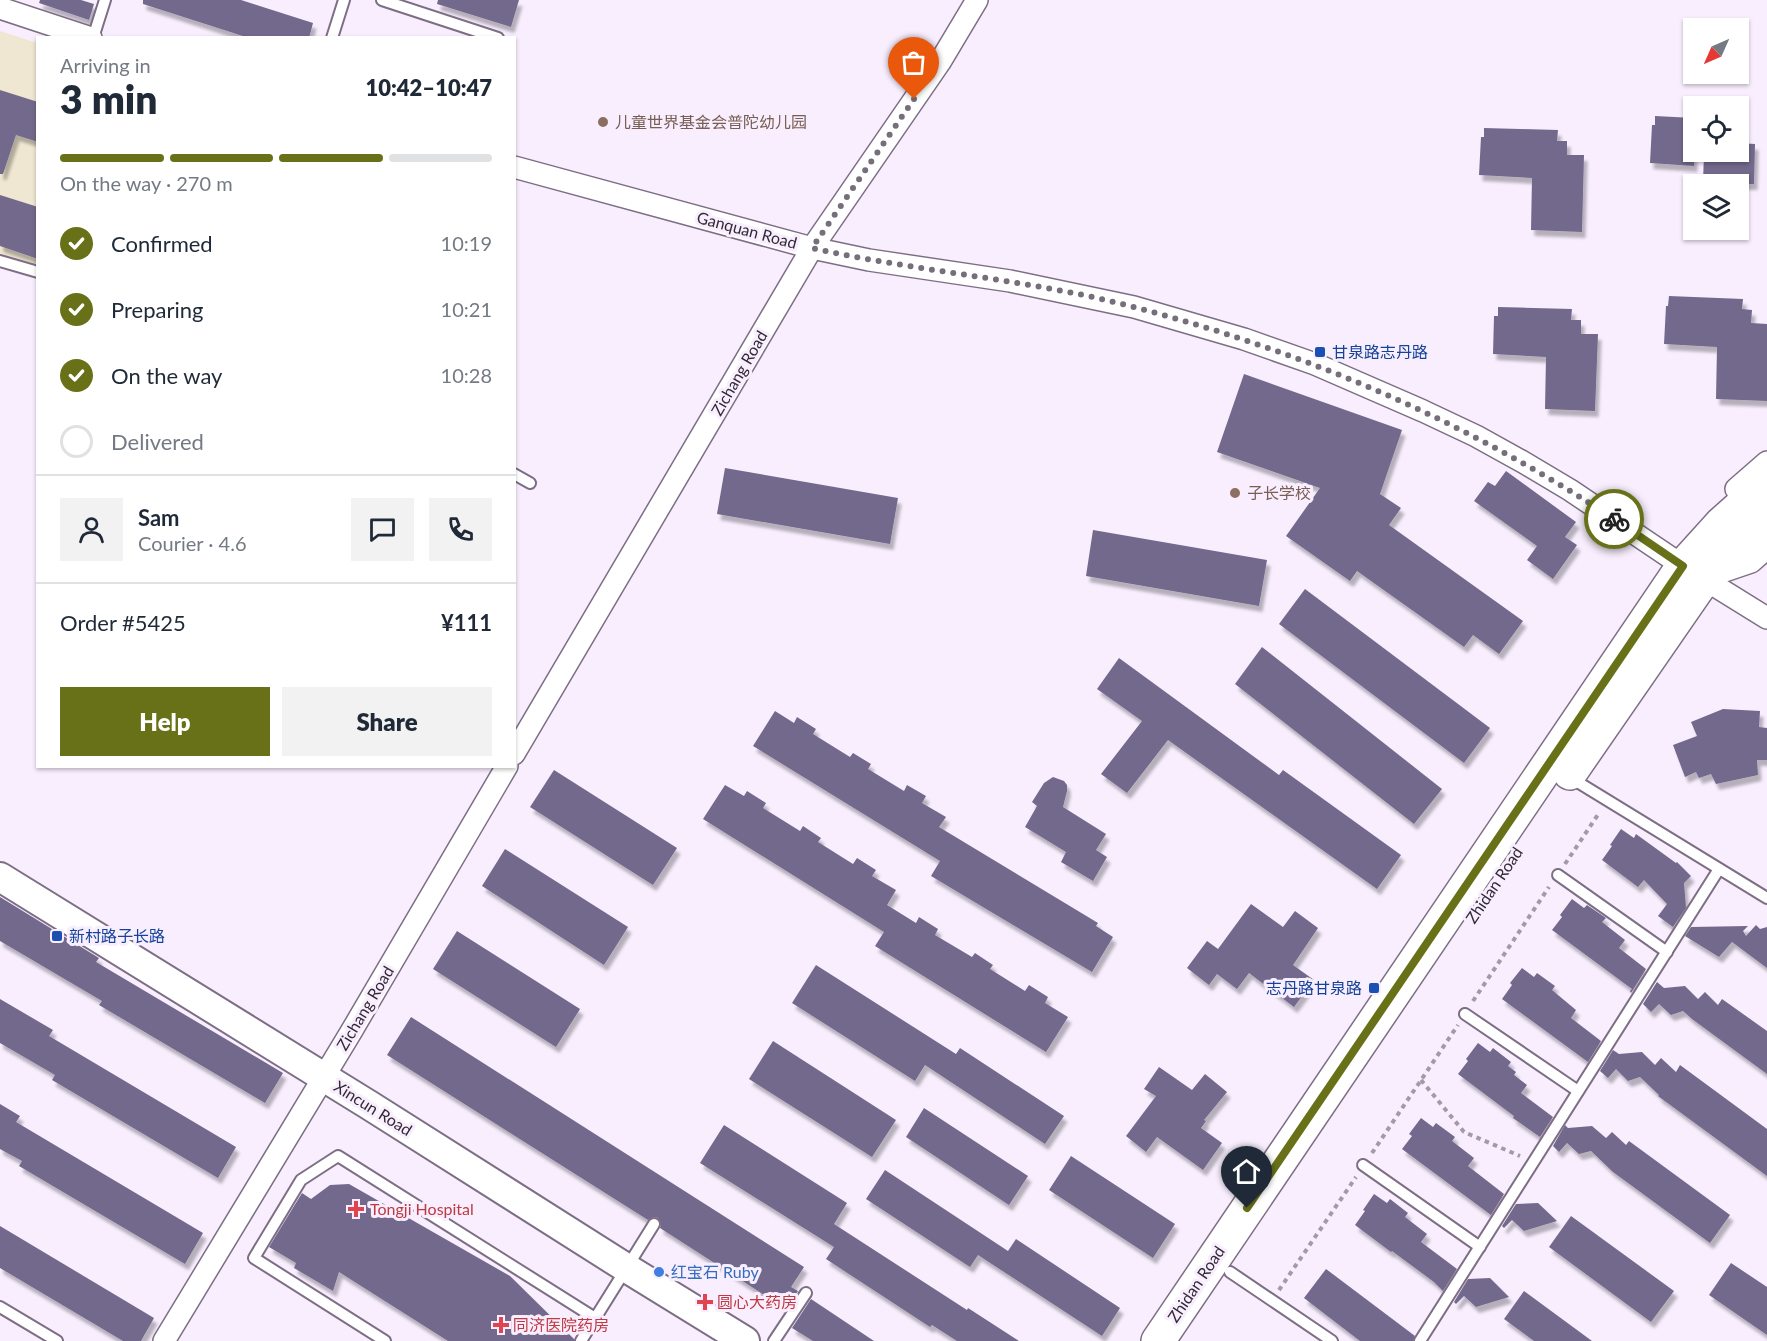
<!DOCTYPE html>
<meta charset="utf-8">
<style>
body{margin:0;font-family:Lato,"Noto Sans SC",sans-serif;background:#f2f2f3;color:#1f2937;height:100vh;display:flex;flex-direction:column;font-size:22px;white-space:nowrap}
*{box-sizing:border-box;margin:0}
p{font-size:20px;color:#747a83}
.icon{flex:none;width:33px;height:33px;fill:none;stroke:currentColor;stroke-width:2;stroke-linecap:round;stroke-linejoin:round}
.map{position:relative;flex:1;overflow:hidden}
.panel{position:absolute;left:36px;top:36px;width:480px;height:732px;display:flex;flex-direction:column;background:#fff;border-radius:0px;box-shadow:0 2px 4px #0004}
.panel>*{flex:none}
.needle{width:39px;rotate:225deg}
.tools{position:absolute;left:1683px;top:18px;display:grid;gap:12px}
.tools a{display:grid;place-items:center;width:66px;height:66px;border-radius:0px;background:#fff;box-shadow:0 2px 4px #0004;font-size:30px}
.pin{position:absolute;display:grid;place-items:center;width:51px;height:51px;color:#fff;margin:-62px -26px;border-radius:50% 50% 50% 0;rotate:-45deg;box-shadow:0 0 6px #0007}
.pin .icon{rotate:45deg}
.courier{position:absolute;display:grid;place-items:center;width:60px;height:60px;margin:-30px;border:4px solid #687118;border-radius:50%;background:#fff;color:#222;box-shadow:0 2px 8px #0007}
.head em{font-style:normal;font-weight:800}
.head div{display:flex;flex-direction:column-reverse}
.head{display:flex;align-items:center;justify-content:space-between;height:102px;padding:0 24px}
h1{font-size:39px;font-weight:800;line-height:45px}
.bar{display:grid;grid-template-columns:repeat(4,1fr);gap:9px 6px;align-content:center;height:72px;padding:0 24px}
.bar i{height:8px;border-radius:4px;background:#e0e1e3}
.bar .current{background:#687118}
.bar p{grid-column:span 4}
.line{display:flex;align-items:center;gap:15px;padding:0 24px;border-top:2px solid #e0e1e3}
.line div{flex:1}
.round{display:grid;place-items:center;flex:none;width:63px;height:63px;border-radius:0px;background:#f2f2f3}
ol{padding:0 24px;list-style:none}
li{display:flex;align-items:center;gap:18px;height:66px}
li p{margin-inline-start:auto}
li .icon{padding:6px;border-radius:50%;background:#687118;color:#fff;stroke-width:4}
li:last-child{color:#747a83}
li i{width:33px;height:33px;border:3px solid #e0e1e3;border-radius:50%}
.primary-button{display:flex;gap:12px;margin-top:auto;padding:12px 24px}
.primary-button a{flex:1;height:69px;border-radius:0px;background:#687118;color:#fff;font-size:24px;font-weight:800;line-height:69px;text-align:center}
.primary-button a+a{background:#f2f2f3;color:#1f2937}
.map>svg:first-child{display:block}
.commercial{fill:#f0e7d2}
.building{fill:#73698c;filter:url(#shadow)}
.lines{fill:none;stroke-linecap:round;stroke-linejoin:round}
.lane-casing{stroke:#7d6e85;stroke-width:14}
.street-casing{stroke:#7d6e85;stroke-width:24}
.secondary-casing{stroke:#7d6e85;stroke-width:32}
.primary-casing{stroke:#7d6e85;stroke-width:36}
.path{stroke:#a39aa8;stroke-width:4;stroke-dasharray:4.5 4.5;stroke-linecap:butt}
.lane{stroke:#fff;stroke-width:10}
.street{stroke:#fff;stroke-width:21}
.secondary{stroke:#fff;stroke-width:28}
.primary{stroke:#fff;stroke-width:33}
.done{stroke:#766f7b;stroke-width:6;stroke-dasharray:0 10.8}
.route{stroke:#687118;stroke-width:8}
.education-dot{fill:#8d6e63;stroke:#f8eefe;stroke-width:2}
.transit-dot{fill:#1a4fb4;stroke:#f8eefe;stroke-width:2}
.health-dot{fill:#e0444e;stroke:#f8eefe;stroke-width:2}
.shop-dot{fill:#3f7fe0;stroke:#f8eefe;stroke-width:2}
.labels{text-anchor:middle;stroke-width:6;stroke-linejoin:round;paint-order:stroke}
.education-label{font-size:16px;fill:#785e54;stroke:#f8eefe;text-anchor:start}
.street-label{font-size:16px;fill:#302a34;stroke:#f8eefe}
.transit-label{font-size:16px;fill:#164399;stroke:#f8eefe;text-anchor:start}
.health-label{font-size:16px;fill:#be3a42;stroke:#f8eefe;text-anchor:start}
.shop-label{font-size:16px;fill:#366cbe;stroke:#f8eefe;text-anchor:start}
</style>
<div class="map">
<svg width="1767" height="1341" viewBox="0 0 1767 1341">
<defs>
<filter id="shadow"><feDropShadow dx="3.5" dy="6" stdDeviation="1.5" flood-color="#0004"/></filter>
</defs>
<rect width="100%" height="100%" fill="#f8eefe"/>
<polygon class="commercial" points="0,31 37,43 37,268 0,257"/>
<g class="building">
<polygon points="40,0 81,0 94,4 89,20 39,3"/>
<polygon points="143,0 241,0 313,23 309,38 249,38 143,4"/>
<polygon points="438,0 519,0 511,27 437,4"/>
<polygon points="0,90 38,102 38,142 16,135 3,174 0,174"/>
<polygon points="1655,116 1694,118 1694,166 1650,163 1652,125 1655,125"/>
<polygon points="1484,128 1558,130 1557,141 1567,141 1567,155 1584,155 1582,232 1531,230 1532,178 1479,175 1481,137 1484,137"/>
<polygon points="1738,143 1755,144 1754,184 1703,184 1704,152 1738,152"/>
<polygon points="0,195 38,207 38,259 0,246"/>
<polygon points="1669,296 1743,299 1742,309 1752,310 1751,323 1767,324 1767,401 1716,399 1717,347 1664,344 1666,306 1668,306"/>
<polygon points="1498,307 1572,309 1571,320 1581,320 1581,334 1598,334 1595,411 1545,409 1546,357 1493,354 1494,316 1498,316"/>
<polygon points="1244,374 1402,430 1380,494 1401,508 1389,525 1523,621 1499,654 1473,635 1464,647 1357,571 1350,581 1286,536 1320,488 1217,452"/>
<polygon points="725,468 898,498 890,544 717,514"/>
<polygon points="1506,471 1576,522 1565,537 1577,545 1553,579 1527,560 1537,546 1474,501 1488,482 1495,486"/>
<polygon points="1093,530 1267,560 1259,606 1086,576"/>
<polygon points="1305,589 1490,728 1464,763 1279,624"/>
<polygon points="1262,647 1442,789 1414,824 1235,684"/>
<polygon points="1119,658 1279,775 1283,770 1401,855 1377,889 1168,740 1127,793 1101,774 1142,721 1097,689"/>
<polygon points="1723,709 1760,711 1759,727 1767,728 1767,760 1757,760 1758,775 1716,784 1711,774 1699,778 1696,772 1685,777 1673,745 1697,736 1691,722"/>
<polygon points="775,711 794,723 797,717 816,729 813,734 850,757 853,753 871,764 868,769 904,791 907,785 926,796 922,803 946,817 939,827 1098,923 1096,926 1113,937 1092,972 931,876 940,861 753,746"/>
<polygon points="554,770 677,848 653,885 530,807"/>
<polygon points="1053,777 1064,781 1067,785 1067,791 1063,807 1106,834 1096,850 1107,857 1093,881 1061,862 1066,852 1025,827 1037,806 1032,802 1044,783"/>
<polygon points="725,785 744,796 747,791 766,803 763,808 800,831 803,826 821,838 818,842 853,864 857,858 876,870 872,876 896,890 887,905 916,923 919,917 938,929 935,935 972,957 975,953 993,965 990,969 1025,991 1029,985 1048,997 1045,1003 1068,1017 1046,1052 875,946 884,932 703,819"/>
<polygon points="1621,829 1634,838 1636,834 1676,863 1677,862 1691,876 1684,883 1686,908 1673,927 1658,916 1667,904 1644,880 1638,887 1602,860 1612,846 1610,845"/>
<polygon points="505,849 628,927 604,965 482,886"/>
<polygon points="0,897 99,958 96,962 283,1073 265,1103 99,1005 102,1001 0,941"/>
<polygon points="1572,899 1584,908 1587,905 1606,918 1602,922 1625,940 1619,948 1646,969 1631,993 1630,991 1632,989 1552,930 1562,917 1560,915"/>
<polygon points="1251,904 1283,927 1295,911 1318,928 1293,965 1314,980 1294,1007 1249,973 1237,989 1217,974 1209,985 1187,968 1207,941 1218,949"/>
<polygon points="1756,925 1760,929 1767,927 1767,968 1732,942 1719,957 1685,936 1691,927 1748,926 1743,931 1746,936"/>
<polygon points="457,931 580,1009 556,1047 433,969"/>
<polygon points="816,965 956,1054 960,1048 1064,1116 1045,1144 925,1065 915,1081 792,1003"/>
<polygon points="1522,968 1534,977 1537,973 1555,986 1552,990 1576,1010 1571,1018 1601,1041 1588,1062 1502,999 1512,985 1510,983"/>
<polygon points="1657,982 1664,988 1685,986 1698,999 1705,992 1718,1005 1722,999 1767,1031 1767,1074 1692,1019 1683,1011 1671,1015 1659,1004 1651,1012 1643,1004"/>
<polygon points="0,999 53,1030 49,1036 236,1147 218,1178 52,1080 55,1075 0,1043"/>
<polygon points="411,1017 804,1267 791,1287 798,1291 786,1309 660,1228 661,1224 658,1218 654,1217 648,1220 387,1055"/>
<polygon points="773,1041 896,1120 872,1157 749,1079"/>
<polygon points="1478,1043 1490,1052 1493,1048 1511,1062 1508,1066 1516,1072 1514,1075 1527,1085 1521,1093 1553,1117 1540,1137 1513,1118 1514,1116 1458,1074 1468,1061 1466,1059"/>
<polygon points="1613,1050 1619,1054 1642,1052 1655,1065 1661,1058 1676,1072 1680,1065 1767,1129 1767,1176 1658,1096 1659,1095 1640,1077 1628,1081 1616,1069 1608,1078 1600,1071"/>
<polygon points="1159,1067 1192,1090 1205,1074 1227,1092 1204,1120 1206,1121 1201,1128 1222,1143 1203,1170 1157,1137 1146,1152 1126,1136 1156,1096 1144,1089"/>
<polygon points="0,1104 20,1116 16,1122 203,1233 185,1264 19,1166 22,1161 0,1149"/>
<polygon points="924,1108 1028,1176 1009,1205 906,1137"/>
<polygon points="1421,1118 1433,1127 1436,1123 1455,1137 1452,1141 1474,1158 1468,1166 1504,1194 1491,1215 1402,1149 1412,1136 1409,1134"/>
<polygon points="724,1125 847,1203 834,1224 967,1310 968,1308 1019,1341 957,1341 932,1325 930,1327 826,1259 834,1247 700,1163"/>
<polygon points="1565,1125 1568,1128 1592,1126 1606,1138 1612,1132 1626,1145 1629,1141 1730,1215 1710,1243 1613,1172 1591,1151 1579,1154 1567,1143 1559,1152 1553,1146"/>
<polygon points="1071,1156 1175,1224 1153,1258 1049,1190"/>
<polygon points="885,1170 1008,1251 1016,1239 1120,1308 1102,1336 978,1255 970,1267 866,1199"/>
<polygon points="349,1184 510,1276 574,1339 574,1341 448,1341 339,1272 333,1291 294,1268 296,1263 269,1247 302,1193 311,1199 330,1185"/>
<polygon points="1374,1194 1387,1203 1390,1199 1408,1213 1405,1217 1427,1234 1421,1242 1457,1269 1443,1291 1434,1282 1392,1251 1391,1252 1355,1225 1365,1211 1363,1210"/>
<polygon points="1538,1203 1557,1221 1524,1231 1512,1220 1504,1228 1502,1226 1516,1204"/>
<polygon points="1571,1216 1674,1291 1651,1322 1549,1247"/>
<polygon points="0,1226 154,1318 141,1341 123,1341 0,1268"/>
<polygon points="1731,1263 1767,1287 1767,1335 1709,1295"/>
<polygon points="1326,1269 1415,1336 1413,1341 1360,1341 1304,1298"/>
<polygon points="1490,1278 1509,1297 1476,1307 1464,1296 1456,1304 1454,1302 1468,1279"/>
<polygon points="1524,1291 1592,1341 1534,1341 1504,1319"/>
<polygon points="811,1299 874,1341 813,1341 792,1328"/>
</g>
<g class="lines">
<defs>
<g id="lane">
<polyline points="382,0 498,38"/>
<polyline points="93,38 105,0"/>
<polyline points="332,38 344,0"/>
<polyline points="0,261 38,272"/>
<polyline points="514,474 530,483"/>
<polyline points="1571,778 1767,898"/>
<polyline points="1558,875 1667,952"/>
<polyline points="1465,1014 1578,1091"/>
<polyline points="1363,1165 1480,1247"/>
<polyline points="1230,1272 1332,1341"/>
<polyline points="0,1307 57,1341"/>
<polyline points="385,1341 254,1258 301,1180 338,1156 595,1318"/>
<polyline points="581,1341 654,1224"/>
<polyline points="774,1341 806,1293"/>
<polyline points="1420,1341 1719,869"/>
</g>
<g id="street">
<polyline points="0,8 91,38"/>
<polyline points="514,167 812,248 869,260 1010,281 1134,307 1244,339 1315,364 1423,411 1476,436 1523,462 1570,490 1683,566 1767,618"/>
<polyline points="1736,489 1767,462"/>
<polyline points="1710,576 1751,562 1767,548"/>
<polyline points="514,754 812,248 940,62 977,0"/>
<polyline points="164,1341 351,1032 507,766"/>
</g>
<polyline id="secondary" points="0,877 369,1105 628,1269 745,1341"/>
<g id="primary">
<polyline points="1570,773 1704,579 1739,541 1767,516"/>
<polyline points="1158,1341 1683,566 1721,524 1767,483"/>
</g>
</defs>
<use href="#lane" class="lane-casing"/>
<use href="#street" class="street-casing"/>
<use href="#secondary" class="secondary-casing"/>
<use href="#primary" class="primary-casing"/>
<g class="path">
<polyline points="1565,864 1599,813"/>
<polyline points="1473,1001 1549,887"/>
<polyline points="1421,1080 1464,1132 1520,1156"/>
<polyline points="1372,1153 1458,1025"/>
<polyline points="1279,1290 1356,1177"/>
</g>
<use href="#lane" class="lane"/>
<use href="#street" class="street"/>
<use href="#secondary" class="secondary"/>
<use href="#primary" class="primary"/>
</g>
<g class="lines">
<path class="done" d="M914 99 812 248C919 272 1028 279 1134 307 1305 352 1466 421 1614 519"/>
<polyline class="route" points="1247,1208 1683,566 1614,519"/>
</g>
<g class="education-dot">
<circle cx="603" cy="122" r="6"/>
<circle cx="1235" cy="493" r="6"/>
</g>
<g class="transit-dot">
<rect x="1314" y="346" width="12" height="12" rx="3"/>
<rect x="51" y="930" width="12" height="12" rx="3"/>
<rect x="1368" y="982" width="12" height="12" rx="3"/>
</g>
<g class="health-dot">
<path d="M353 1200h6v6h6v6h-6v6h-6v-6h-6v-6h6z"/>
<path d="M702 1293h6v6h6v6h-6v6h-6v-6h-6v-6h6z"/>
<path d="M498 1316h6v6h6v6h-6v6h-6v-6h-6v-6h6z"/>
</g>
<circle class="shop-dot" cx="659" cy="1272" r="6"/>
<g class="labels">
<g class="education-label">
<text x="615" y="128">儿童世界基金会普陀幼儿园</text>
<text x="1247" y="499">子长学校</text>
</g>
<g class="street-label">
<text transform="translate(747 230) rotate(15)" y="6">Ganquan Road</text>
<text transform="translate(739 373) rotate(-60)" y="6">Zichang Road</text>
<text transform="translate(1494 885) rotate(-56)" y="6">Zhidan Road</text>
<text transform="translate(365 1008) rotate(-59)" y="6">Zichang Road</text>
<text transform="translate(373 1108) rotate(32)" y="6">Xincun Road</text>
<text transform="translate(1196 1284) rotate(-56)" y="6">Zhidan Road</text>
</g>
<g class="transit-label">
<text x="1332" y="358">甘泉路志丹路</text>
<text x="69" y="942">新村路子长路</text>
<text x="1362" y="994" text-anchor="end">志丹路甘泉路</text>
</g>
<g class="health-label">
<text x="370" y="1215">Tongji Hospital</text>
<text x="717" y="1308">圆心大药房</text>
<text x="513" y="1331">同济医院药房</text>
</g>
<g class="shop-label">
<text x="671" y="1278">红宝石 Ruby</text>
</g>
</g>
</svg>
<div class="tools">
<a><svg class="needle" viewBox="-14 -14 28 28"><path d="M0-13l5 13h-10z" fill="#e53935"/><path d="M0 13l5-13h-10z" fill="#747a83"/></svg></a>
<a><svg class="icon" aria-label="locate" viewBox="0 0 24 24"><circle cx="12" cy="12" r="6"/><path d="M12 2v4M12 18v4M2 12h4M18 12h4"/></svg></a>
<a><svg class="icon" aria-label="layers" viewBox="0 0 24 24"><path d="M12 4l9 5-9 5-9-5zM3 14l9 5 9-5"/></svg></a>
</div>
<div class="pin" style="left:914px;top:99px;background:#ea580c"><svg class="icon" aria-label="bag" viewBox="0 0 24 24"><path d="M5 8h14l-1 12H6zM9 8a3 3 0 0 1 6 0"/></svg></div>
<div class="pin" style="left:1247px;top:1208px;background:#1f2937"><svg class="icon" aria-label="home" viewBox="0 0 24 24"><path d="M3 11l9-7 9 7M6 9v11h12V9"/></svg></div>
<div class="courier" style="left:1614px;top:519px"><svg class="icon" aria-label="bike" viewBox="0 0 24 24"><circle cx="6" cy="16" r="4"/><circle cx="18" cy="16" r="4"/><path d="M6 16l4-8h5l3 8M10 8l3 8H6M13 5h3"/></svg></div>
<section class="panel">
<div class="head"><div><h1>3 min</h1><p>Arriving in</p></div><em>10:42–10:47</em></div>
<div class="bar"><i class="current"></i><i class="current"></i><i class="current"></i><i></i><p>On the way · 270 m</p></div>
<ol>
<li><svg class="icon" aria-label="check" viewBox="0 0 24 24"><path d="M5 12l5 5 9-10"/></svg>Confirmed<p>10:19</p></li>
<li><svg class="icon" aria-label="check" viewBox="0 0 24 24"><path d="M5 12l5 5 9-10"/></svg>Preparing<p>10:21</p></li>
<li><svg class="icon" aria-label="check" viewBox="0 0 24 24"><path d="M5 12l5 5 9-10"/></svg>On the way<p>10:28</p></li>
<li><i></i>Delivered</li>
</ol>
<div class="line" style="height:108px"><a class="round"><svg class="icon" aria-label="person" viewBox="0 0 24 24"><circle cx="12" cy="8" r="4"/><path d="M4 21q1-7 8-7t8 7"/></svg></a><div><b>Sam</b><p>Courier · 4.6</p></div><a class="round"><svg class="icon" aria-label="chat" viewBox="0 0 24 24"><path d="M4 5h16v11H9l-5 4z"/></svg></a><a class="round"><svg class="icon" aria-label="phone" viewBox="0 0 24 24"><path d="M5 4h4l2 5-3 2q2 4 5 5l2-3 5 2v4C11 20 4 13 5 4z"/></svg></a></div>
<div class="line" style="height:78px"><div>Order #5425</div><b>¥111</b></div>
<div class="primary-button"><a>Help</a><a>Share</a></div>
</section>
</div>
